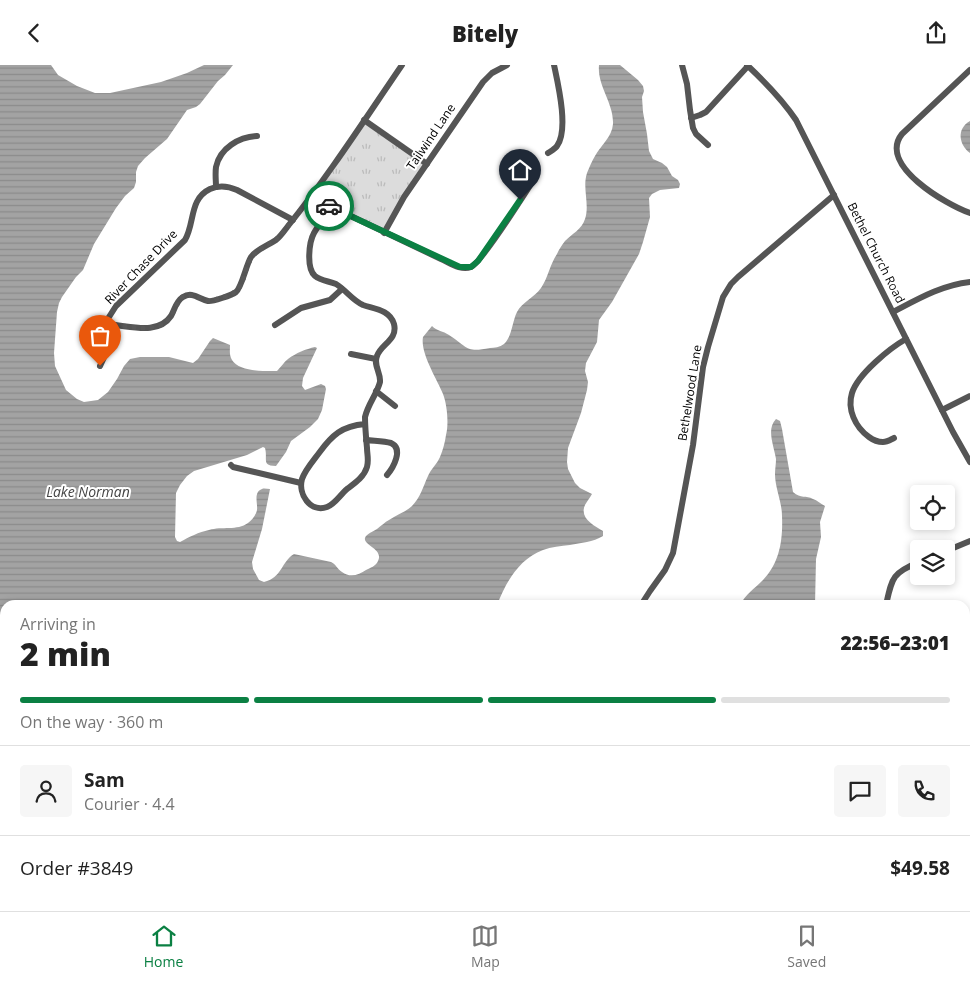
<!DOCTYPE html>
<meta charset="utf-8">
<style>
body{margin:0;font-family:"Open Sans",sans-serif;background:#f6f6f6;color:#222;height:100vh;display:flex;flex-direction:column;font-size:19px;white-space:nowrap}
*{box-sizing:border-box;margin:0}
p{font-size:16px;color:#767676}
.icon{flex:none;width:28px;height:28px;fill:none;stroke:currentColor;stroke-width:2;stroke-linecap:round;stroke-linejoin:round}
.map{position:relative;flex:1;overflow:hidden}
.panel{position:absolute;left:0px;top:535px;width:970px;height:311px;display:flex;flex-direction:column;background:#fff;border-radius:15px 15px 0 0;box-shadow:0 2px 8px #0003}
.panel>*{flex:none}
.fabs{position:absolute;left:910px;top:420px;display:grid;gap:10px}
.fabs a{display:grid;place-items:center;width:45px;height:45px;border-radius:5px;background:#fff;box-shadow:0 2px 8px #0003;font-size:25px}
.pin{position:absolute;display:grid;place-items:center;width:42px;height:42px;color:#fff;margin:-51px -21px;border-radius:50% 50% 50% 0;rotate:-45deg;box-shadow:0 0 5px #0007}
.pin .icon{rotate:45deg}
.courier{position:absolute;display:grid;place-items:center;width:50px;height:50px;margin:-25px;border:4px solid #0b8043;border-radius:50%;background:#fff;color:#222;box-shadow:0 1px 6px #0007}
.head em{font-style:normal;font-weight:800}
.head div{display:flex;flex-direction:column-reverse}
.head{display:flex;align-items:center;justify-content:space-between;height:85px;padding:0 20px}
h1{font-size:32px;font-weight:800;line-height:38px}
.bar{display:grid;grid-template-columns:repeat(4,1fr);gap:8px 5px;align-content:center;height:60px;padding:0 20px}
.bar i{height:6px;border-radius:4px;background:#e0e0e0}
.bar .current{background:#0b8043}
.bar p{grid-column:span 4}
.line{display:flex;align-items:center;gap:12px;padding:0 20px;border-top:1px solid #e0e0e0}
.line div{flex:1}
.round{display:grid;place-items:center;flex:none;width:52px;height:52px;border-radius:5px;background:#f6f6f6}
header{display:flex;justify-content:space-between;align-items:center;height:65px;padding:0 20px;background:#fff;font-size:22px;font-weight:800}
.tabs{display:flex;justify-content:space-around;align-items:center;height:70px;border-top:1px solid #e0e0e0;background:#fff;font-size:14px;color:#767676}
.tabs a{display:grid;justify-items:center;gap:2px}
.tabs .current{color:#0b8043}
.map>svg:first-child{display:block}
.grass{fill:url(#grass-tufts)}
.water{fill:url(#water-rules)}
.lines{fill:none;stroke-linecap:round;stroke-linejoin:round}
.minor{stroke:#555;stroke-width:6}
.done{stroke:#595959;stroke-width:5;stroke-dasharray:0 9}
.route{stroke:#0b8043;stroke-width:6}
.labels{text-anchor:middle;stroke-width:4;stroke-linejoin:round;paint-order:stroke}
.street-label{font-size:12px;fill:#000;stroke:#fff}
.water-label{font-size:14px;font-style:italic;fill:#444;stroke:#fff}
</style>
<header><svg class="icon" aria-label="back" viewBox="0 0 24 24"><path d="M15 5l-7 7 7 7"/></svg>Bitely<svg class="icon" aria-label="share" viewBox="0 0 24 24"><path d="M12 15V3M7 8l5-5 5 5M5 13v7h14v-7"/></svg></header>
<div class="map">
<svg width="970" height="846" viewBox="0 0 970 846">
<defs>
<pattern id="grass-tufts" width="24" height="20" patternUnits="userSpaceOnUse" patternTransform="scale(1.25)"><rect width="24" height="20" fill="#dcdcdc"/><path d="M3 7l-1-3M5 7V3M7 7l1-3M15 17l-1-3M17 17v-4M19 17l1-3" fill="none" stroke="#bbb"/></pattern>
<pattern id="water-rules" width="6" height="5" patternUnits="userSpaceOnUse" patternTransform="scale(1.25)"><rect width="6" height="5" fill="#a3a3a3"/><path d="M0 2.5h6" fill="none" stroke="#8b8b8b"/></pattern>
</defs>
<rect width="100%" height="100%" fill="#fff"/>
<polygon class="grass" points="364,56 426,99 384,167 311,132"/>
<g class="water">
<path d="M0 0H51L58 10 77 21 95 28H110L161 17 187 8 204 0H233L225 10 218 16 200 39 196 42 187 45 167 74 145 93 138 101 136 107V117L134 123 125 131 116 143 94 179 83 205 76 212 62 232 59 238 57 247 54 288 55 301 66 325 77 334 84 337 98 335 108 327 117 314 124 301 130 294 140 292H169L193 298 198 294 210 276 213 273 230 280C230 285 229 290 232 295 239 307 265 306 277 306 281 302 284 297 288 294 296 288 306 284 315 282L317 283 303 313 302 321 305 325 321 319 325 321 326 324 322 345 318 354 310 362 291 376 286 387 276 401C261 401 268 394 265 383L263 382 247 390 194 406 187 411 180 420 176 428 175 472 177 476 180 477C189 472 199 467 209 465 222 461 237 466 248 458 252 455 256 450 257 445 258 439 253 427 262 424 264 423 267 424 270 424L262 464 252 497 253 504 259 515 264 517C282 513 281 497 294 489L331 497C336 499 337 504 342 507 350 513 359 510 366 505 370 503 376 501 378 496 384 484 363 480 365 473 366 469 374 466 377 464 381 461 385 457 389 455 396 450 406 447 412 441 420 433 423 422 428 411 431 404 437 399 440 392 443 385 445 377 446 370 449 359 447 339 443 329 437 314 420 288 423 272L432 261C437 266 443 266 449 270 468 282 465 288 490 283 494 283 500 282 504 279 512 272 512 257 517 247 522 237 534 233 541 223 548 213 550 199 557 189 559 184 562 180 565 176 572 169 582 164 585 154 590 139 582 123 587 108 589 103 592 96 595 91 601 80 612 72 613 59 614 38 597 21 599 0H620L638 15 643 21 644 26 642 32 643 47 647 69 649 86 653 94 662 98 667 102 672 111 678 115 680 119 679 123 660 125 652 129 649 133 650 152 643 177 639 189 612 237 599 255 597 277 586 298 585 306 588 317 587 325 581 348 568 383 567 397 568 404 575 418 580 423 592 429C590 433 587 436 585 440 579 453 594 461 603 466V471C593 477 581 478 570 480 561 481 551 482 543 485 519 494 506 517 497 540H5V841H903V846H0Z"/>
<path d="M970 56V88C959 80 956 64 970 56Z"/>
<path d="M776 354 780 356 782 364 793 427C801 434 806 430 813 434 817 435 821 439 825 441L820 457 821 472 816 494 815 540H740C745 530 755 523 763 515 780 498 783 474 782 451 782 437 775 423 775 409 775 404 776 399 776 394 774 381 766 364 776 354Z"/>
<path d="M965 581C970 603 970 609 965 630Z"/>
</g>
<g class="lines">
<g class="minor">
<polyline points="682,0 687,19 690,45 693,63 696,69 708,80"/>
<path d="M747 0C765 17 782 34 796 55L953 367 970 397"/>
<path d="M970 5 902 69C877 100 947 140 970 148"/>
<polyline points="691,53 700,50 706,47 748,1"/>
<polyline points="364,55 427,99"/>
<path d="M548 88C551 86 555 84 557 81 569 65 558 19 554 0"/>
<path d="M216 122C216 116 215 109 216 102 220 83 239 72 257 71"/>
<path d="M311 132 441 194C450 198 461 206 471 202 482 197 522 133 531 119"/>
<path d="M331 142C326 151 319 159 314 168 309 177 306 203 315 211 321 216 329 216 336 219 346 225 352 235 363 240 375 244 390 245 394 259 398 275 381 279 377 291 373 300 381 308 380 317 377 329 368 339 365 352 365 362 366 372 367 383 367 389 369 395 367 402 364 412 355 418 347 424 340 430 335 439 327 442 310 448 298 429 302 414 305 405 313 396 319 388 332 370 342 361 365 359"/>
<polyline points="384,168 404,132 483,17 492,8 507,0"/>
<path d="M893 247C918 234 942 220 970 217"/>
<polyline points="275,260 301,243 330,235 342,224"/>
<path d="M94 267 99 266 102 263 116 241 185 175C195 158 189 134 210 124 219 120 228 121 237 125L293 155"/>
<polyline points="351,289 376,294"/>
<path d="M100 301 111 277 115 260C134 262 159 269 171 251 175 244 176 236 183 232 192 226 199 234 208 236 212 237 232 230 236 227 242 222 246 200 251 192 258 183 267 181 276 175 281 171 284 166 288 161 329 110 365 54 402 0"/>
<polyline points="376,326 395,341"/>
<polyline points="942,345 970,331"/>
<path d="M894 373C890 375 887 377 883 377 878 377 873 375 869 372 855 362 847 344 852 328 858 309 890 283 906 274"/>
<path d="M366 375C374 376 384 376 391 378 404 384 393 403 387 410"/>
<polyline points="231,400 233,402 301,418"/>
<polyline points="946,486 970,476"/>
<polyline points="641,540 650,526 665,505 673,488 693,380 703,302 708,282 723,232 731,219 738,212 834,130"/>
<path d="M886 540C892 513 892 508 919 497"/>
<polyline points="966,800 970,800"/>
</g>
</g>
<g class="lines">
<path class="done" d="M100 301 111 277 115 260C134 262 159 269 171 251 175 244 177 237 183 231 197 227 203 238 213 235 219 234 235 229 238 224 245 215 245 201 252 192 259 182 271 180 280 171L311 132 329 141"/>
<polyline class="route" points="329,141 460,202 471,202 478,196 520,135"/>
</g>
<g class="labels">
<g class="street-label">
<text transform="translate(431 72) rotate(-56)" y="4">Tailwind Lane</text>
<text transform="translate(876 188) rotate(63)" y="4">Bethel Church Road</text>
<text transform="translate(141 202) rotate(-46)" y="4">River Chase Drive</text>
<text transform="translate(690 328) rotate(-81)" y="4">Bethelwood Lane</text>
</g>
<g class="water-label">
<text x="88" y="432">Lake Norman</text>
</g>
</g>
</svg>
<div class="fabs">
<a><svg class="icon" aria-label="locate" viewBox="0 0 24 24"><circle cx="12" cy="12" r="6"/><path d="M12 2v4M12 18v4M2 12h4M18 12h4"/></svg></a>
<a><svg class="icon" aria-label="layers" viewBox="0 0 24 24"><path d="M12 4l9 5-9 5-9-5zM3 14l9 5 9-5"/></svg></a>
</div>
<div class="pin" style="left:100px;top:301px;background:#ea580c"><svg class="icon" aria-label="bag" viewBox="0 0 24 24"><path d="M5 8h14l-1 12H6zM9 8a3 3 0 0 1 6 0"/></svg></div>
<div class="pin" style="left:520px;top:135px;background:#1f2937"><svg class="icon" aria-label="home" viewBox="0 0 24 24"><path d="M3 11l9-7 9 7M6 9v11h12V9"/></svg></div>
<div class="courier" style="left:329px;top:141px"><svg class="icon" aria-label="car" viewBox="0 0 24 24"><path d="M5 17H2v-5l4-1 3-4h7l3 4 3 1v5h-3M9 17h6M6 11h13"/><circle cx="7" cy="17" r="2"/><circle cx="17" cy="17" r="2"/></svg></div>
<section class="panel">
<div class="head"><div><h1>2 min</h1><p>Arriving in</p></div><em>22:56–23:01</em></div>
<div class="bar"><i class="current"></i><i class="current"></i><i class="current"></i><i></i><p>On the way · 360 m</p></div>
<div class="line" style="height:90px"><a class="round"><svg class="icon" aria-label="person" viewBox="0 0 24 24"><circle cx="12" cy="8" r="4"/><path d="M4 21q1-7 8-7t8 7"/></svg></a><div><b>Sam</b><p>Courier · 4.4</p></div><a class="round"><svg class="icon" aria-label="chat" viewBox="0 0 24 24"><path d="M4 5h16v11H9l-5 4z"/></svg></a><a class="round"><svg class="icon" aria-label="phone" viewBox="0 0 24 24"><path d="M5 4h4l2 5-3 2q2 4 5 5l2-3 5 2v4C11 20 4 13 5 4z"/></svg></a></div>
<div class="line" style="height:65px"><div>Order #3849</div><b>$49.58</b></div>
</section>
</div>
<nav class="tabs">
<a class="current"><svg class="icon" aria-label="home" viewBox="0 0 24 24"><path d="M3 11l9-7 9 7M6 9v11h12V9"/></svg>Home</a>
<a><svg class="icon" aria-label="map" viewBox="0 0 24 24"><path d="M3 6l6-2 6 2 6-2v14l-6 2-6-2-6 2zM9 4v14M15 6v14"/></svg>Map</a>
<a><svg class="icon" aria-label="saved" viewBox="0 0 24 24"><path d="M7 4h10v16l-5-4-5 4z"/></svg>Saved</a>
</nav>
